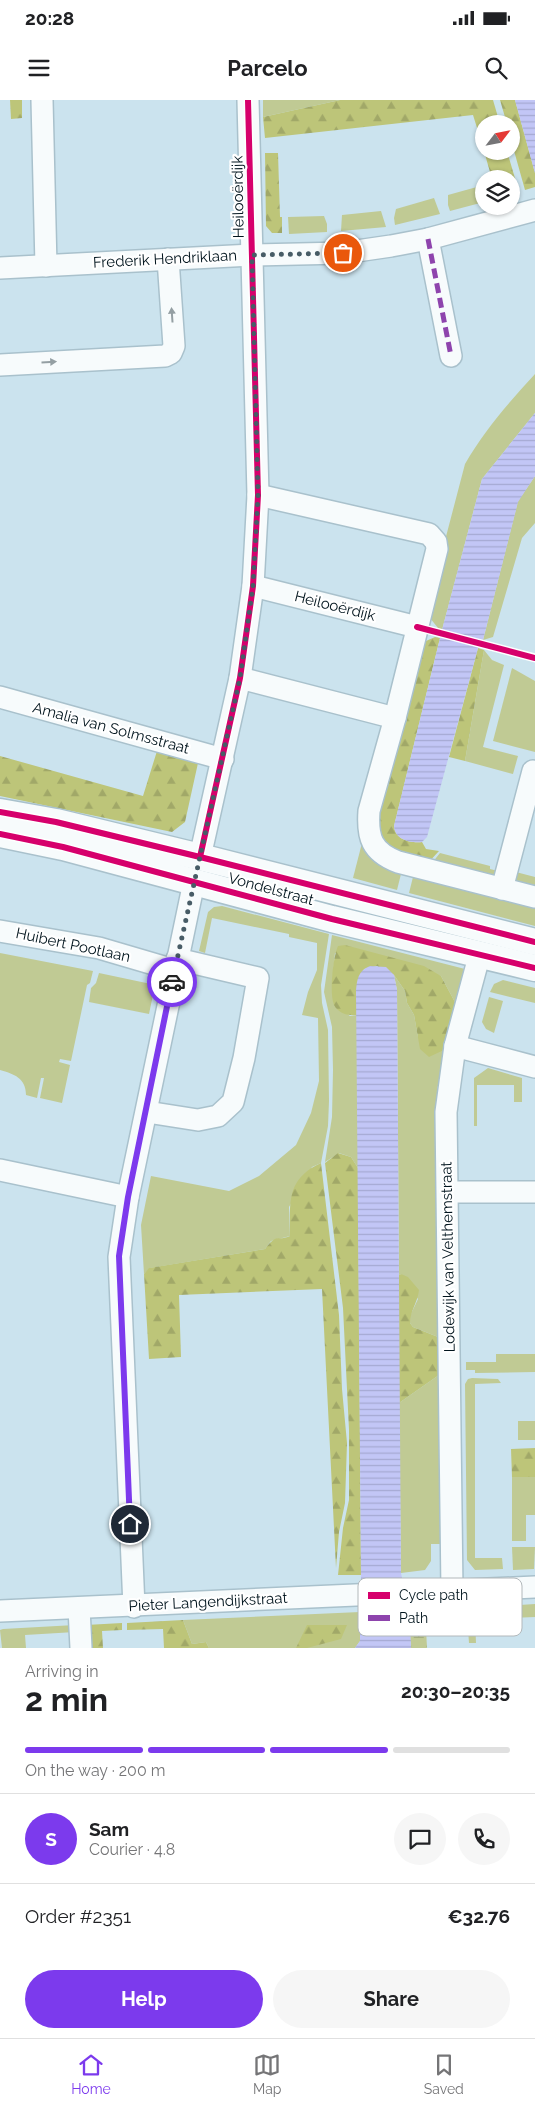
<!DOCTYPE html>
<meta charset="utf-8">
<style>
body{margin:0;font-family:Raleway,sans-serif;background:#f6f6f6;color:#202124;height:100vh;display:flex;flex-direction:column;font-size:19px;white-space:nowrap}
*{box-sizing:border-box;margin:0}
p{font-size:16px;color:#757577}
.icon{flex:none;width:28px;height:28px;fill:none;stroke:currentColor;stroke-width:2;stroke-linecap:round;stroke-linejoin:round}
.map{position:relative;height:1548px;overflow:hidden}
.sheet{display:flex;flex-direction:column;background:#fff;flex:1}
.sheet>*{flex:none}
.needle{width:32px;rotate:58deg}
.fabs{position:absolute;left:475px;top:15px;display:grid;gap:10px}
.fabs a{display:grid;place-items:center;width:45px;height:45px;border-radius:50%;background:#fff;box-shadow:0 1px 4px #0004;font-size:25px}
.pin{position:absolute;display:grid;place-items:center;width:42px;height:42px;color:#fff;margin:-21px;border:2px solid #fff;border-radius:50%;box-shadow:0 1px 5px #0007}
.courier{position:absolute;display:grid;place-items:center;width:50px;height:50px;margin:-25px;border:4px solid #7c3aed;border-radius:50%;background:#fff;color:#222;box-shadow:0 1px 6px #0007}
.head em{font-style:normal;font-weight:700}
.head div{display:flex;flex-direction:column-reverse}
.head{display:flex;align-items:center;justify-content:space-between;height:85px;padding:0 25px}
h1{font-size:32px;font-weight:700;line-height:38px}
.bar{display:grid;grid-template-columns:repeat(4,1fr);gap:8px 5px;align-content:center;height:60px;padding:0 25px}
.bar i{height:6px;border-radius:4px;background:#e0e0e0}
.bar .selected{background:#7c3aed}
.bar p{grid-column:span 4}
.line{display:flex;align-items:center;gap:12px;padding:0 25px;border-top:1px solid #e0e0e0}
.line div{flex:1}
.round{display:grid;place-items:center;flex:none;width:52px;height:52px;border-radius:26px;background:#f6f6f6}
.primary-button{display:flex;gap:10px;margin-top:auto;padding:10px 25px}
.primary-button a{flex:1;height:58px;border-radius:30px;background:#7c3aed;color:#fff;font-size:20px;font-weight:700;line-height:58px;text-align:center}
.primary-button a+a{background:#f6f6f6;color:#202124}
.status{display:flex;justify-content:space-between;align-items:center;height:35px;padding:0 25px;background:#fff;direction:ltr}
.status svg{height:14px;fill:currentColor}
header{display:flex;justify-content:space-between;align-items:center;height:65px;padding:0 25px;background:#fff;font-size:22px;font-weight:700}
.dock{display:flex;justify-content:space-around;align-items:center;height:70px;border-top:1px solid #e0e0e0;background:#fff;font-size:14px;color:#757577}
.dock a{display:grid;justify-items:center;gap:2px}
.dock .selected{color:#7c3aed}
.map>svg:first-child{display:block}
.green{fill:#c0ca94}
.forest{fill:url(#forest-firs)}
.wetland{fill:url(#wetland-marsh)}
.water{fill:url(#water-rules)}
.lines{fill:none;stroke-linecap:round;stroke-linejoin:round}
.minor-casing{stroke:#a9c1cc;stroke-width:24}
.tertiary-casing{stroke:#a9c1cc;stroke-width:29}
.minor{stroke:#f7fbfc;stroke-width:21}
.tertiary{stroke:#f7fbfc;stroke-width:26}
.quiet{stroke:#8e44ad;stroke-width:5;stroke-dasharray:10 5;stroke-linecap:butt}
.cycleway-casing{stroke:#fff;stroke-width:9}
.cycleway{stroke:#d6006c;stroke-width:6}
.oneway{fill:#949fa3}
.done{stroke:#475c66;stroke-width:5;stroke-dasharray:0 9}
.route{stroke:#7c3aed;stroke-width:6}
.labels{text-anchor:middle;stroke-width:4.5;stroke-linejoin:round;paint-order:stroke}
.street-label{font-size:15px;fill:#00141d;stroke:#fff}
.key{fill:#fff;stroke:#b2b8bb;stroke-width:1}
.key-label{font-size:14px;fill:#00141d}
</style>
<div class="status"><b>20:28</b><svg viewBox="0 0 49 12"><path d="M0 12V9h3v3zM5 12V6h3v6zM10 12V3h3v9zM15 12V0h3v12zM26 1h20v11H26zM47 4h2v5h-2z"/></svg></div>
<header><svg class="icon" aria-label="menu" viewBox="0 0 24 24"><path d="M4 6h16M4 12h16M4 18h16"/></svg>Parcelo<svg class="icon" aria-label="search" viewBox="0 0 24 24"><circle cx="10" cy="10" r="6"/><path d="M15 15l6 6"/></svg></header>
<div class="map">
<svg width="535" height="1548" viewBox="0 0 535 1548">
<defs>
<pattern id="forest-firs" width="22" height="20" patternUnits="userSpaceOnUse" patternTransform="scale(1.25)"><rect width="22" height="20" fill="#bdc579"/><path d="M5 1l3.5 6h-7zM16 11l3.5 6h-7z" fill="#a1a868"/></pattern>
<pattern id="wetland-marsh" width="20" height="14" patternUnits="userSpaceOnUse" patternTransform="scale(1.25)"><rect width="20" height="14" fill="#c0ca94"/><path d="M1 5h8M5 5V1M11 12h8M15 12V8" fill="none" stroke="#a3ad7f"/></pattern>
<pattern id="water-rules" width="6" height="5" patternUnits="userSpaceOnUse" patternTransform="scale(1.25)"><rect width="6" height="5" fill="#c2c6f6"/><path d="M0 2.5h6" fill="none" stroke="#a5a9d2"/></pattern>
</defs>
<rect width="100%" height="100%" fill="#cbe3ee"/>
<g class="green">
<polygon points="263,0 340,0 263,17"/>
<polygon points="484,85 484,102 450,111 448,105 448,95"/>
<polygon points="434,98 440,114 395,125 394,118 396,109"/>
<polygon points="381,111 386,127 341,131 342,115"/>
<polygon points="324,116 327,124 327,132 289,134 288,117"/>
<path d="M535 274V313L482 379 442 530 438 528 426 513 465 364C484 331 509 302 535 274Z"/>
<polygon points="535,376 535,423 522,438 493,537 483,540 518,401"/>
<polygon points="484,550 492,560 504,565 483,647 518,656 513,674 465,661"/>
<polygon points="512,568 535,581 535,652 493,641"/>
<polygon points="362,743 402,770 397,790 353,778"/>
<polygon points="440,753 490,766 490,769 502,772 499,782 432,763"/>
<polygon points="512,771 535,777 535,791 509,780"/>
<polygon points="414,773 452,784 452,787 535,808 535,826 409,793"/>
<polygon points="222,806 329,834 321,885 322,903 328,930 329,1001 328,1026 321,1063 312,1067 289,1107 290,1136 271,1141 265,1149 150,1168 144,1174 141,1125 151,1076 229,1091 259,1076 296,1045 311,1013 319,981 318,918 302,915 308,892 317,870 317,843 289,837 289,834 212,818 205,853 199,851 208,812 214,807"/>
<polygon points="332,835 465,869 457,906 441,876 335,853 332,884 334,904 350,916 358,915 358,1068 351,1057 339,1053 325,1062 332,1017 333,970 332,927 324,892"/>
<path d="M0 853 93 871 90 883 87 885 71 961 60 959 59 962 70 965 62 1003 40 998 44 978H41L37 998 26 995C26 978 14 974 0 970Z"/>
<polygon points="99,873 151,884 154,890 149,914 89,902 91,888 96,883"/>
<polygon points="394,875 405,891 407,903 414,915 418,937 446,949 437,990 438,1237 413,1227 410,1223 410,1216 418,1199 401,1174 399,1175 397,890"/>
<polygon points="503,880 535,888 535,903 490,892 494,884"/>
<polygon points="489,897 503,901 494,933 486,929 482,922"/>
<polygon points="488,968 522,978 522,1002 514,1002 514,985 477,985 477,1026 474,1026 474,978"/>
<polygon points="496,1254 535,1254 535,1272 475,1273 475,1270 466,1270 466,1262 496,1262"/>
<polygon points="439,1275 440,1444 431,1444 431,1461 425,1470 401,1473 399,1303"/>
<polygon points="472,1278 498,1279 501,1283 475,1284 475,1458 502,1458 503,1469 475,1470 467,1460 465,1284 468,1279"/>
<rect x="518" y="1321" width="17" height="19"/>
<polygon points="512,1377 535,1377 535,1415 526,1415 526,1441 512,1441"/>
<polygon points="512,1447 535,1447 534,1469 513,1470"/>
<polygon points="535,1504 535,1517 511,1518 511,1526 495,1527 495,1518 475,1519 476,1543 469,1543 467,1515 472,1508"/>
<polygon points="360,1512 360,1541 355,1548 209,1548 206,1542 192,1544 183,1520"/>
<polygon points="75,1525 75,1532 25,1535 26,1548 2,1548 0,1530 3,1529"/>
</g>
<g class="forest">
<polygon points="10,0 22,0 22,18 11,19"/>
<polygon points="340,0 493,0 500,24 484,24 484,50 473,15 265,38 263,17"/>
<polygon points="500,0 515,0 535,73 535,87 525,90 511,40 511,24 507,24"/>
<polygon points="484,51 507,51 519,92 511,94 511,79 492,79"/>
<polygon points="265,53 278,53 280,117 282,117 282,133 272,133 266,126"/>
<path d="M435 537 440 538 394 726C395 740 410 743 422 742L426 749 439 751 427 764 382 747 374 711 417 545Z"/>
<polygon points="478,548 484,550 465,661 449,657"/>
<polygon points="157,651 198,663 185,722 172,732 0,696 0,656 143,696"/>
<path d="M345 845 424 866 441 876 457 906 446 949 429 957 420 949 414 915 407 903 405 891 394 875 377 866 364 869 356 891 358 915C348 916 339 914 334 905 329 893 333 857 338 846Z"/>
<polygon points="338,1053 351,1057 358,1068 361,1475 338,1475 343,1428 349,1400 349,1330 343,1208 325,1063"/>
<path d="M321 1063 339 1215 342 1289 347 1343 345 1403 339 1432 336 1468 322 1189 179 1195 181 1257 149 1259 144 1174 149 1168 265 1149C278 1132 276 1142 290 1136 290 1102 286 1079 321 1063Z"/>
<path d="M401 1174 408 1177 419 1190C418 1202 410 1211 410 1223L413 1227 438 1237 439 1275 399 1303V1175Z"/>
<polygon points="535,1348 535,1377 512,1377 511,1349"/>
<polygon points="183,1520 192,1544 206,1542 209,1548 164,1548 163,1529 127,1530 127,1523"/>
<polygon points="122,1523 122,1530 102,1531 103,1548 92,1548 92,1541 86,1525"/>
<polygon points="307,1525 347,1525 341,1539 307,1548 296,1548"/>
</g>
<polygon class="wetland" points="425,1509 427,1548 411,1548 407,1510"/>
<g class="water">
<polygon points="515,0 535,0 535,73"/>
<path d="M535 313V376L518 402 483 540 478 548 427 737 422 742C410 743 395 740 394 726L442 530 482 379Z"/>
<path d="M370 866 386 867 394 875 397 890 401 1473 410 1517 411 1548H355L360 1541 361 1475 356 891C357 879 358 871 370 866Z"/>
</g>
<g class="lines">
<defs>
<g id="minor">
<polyline points="42,0 46,166"/>
<polyline points="428,139 451,256"/>
<polyline points="0,168 252,155 343,153 391,146 428,139 535,110"/>
<polyline points="0,265 165,256 171,253 174,246 168,159"/>
<path d="M258 395 429 434 436 442 437 449 395 618 369 711C367 738 372 752 398 762L535 797"/>
<polyline points="253,486 417,527"/>
<polyline points="240,578 395,618"/>
<polyline points="0,597 223,659"/>
<polyline points="200,757 240,578 253,486 258,395 248,0"/>
<polyline points="502,789 533,671"/>
<polyline points="0,831 99,848 174,870"/>
<polyline points="455,946 535,967"/>
<polyline points="147,1012 198,1020 218,1016 233,1002 244,958 258,878 177,859"/>
<polyline points="0,1070 128,1097"/>
<polyline points="448,1092 535,1092"/>
<polyline points="452,1491 446,1012 455,946 480,853"/>
<polyline points="134,1507 119,1157 128,1097 194,782"/>
<polyline points="79,1508 81,1548"/>
<polyline points="0,1511 535,1487"/>
</g>
<g id="tertiary">
<polyline points="0,712 56,722 200,757 535,842"/>
<polyline points="0,734 63,747 332,819 535,868"/>
</g>
</defs>
<use href="#minor" class="minor-casing"/>
<use href="#tertiary" class="tertiary-casing"/>
<use href="#minor" class="minor"/>
<use href="#tertiary" class="tertiary"/>
<polyline class="quiet" points="428,139 451,256"/>
<defs>
<g id="cycleway">
<polyline points="417,527 535,558"/>
<polyline points="0,712 56,722 200,757 535,842"/>
<polyline points="0,734 63,747 332,819 535,868"/>
<polyline points="200,757 240,578 253,486 258,395 248,0"/>
</g>
</defs>
<use href="#cycleway" class="cycleway-casing"/>
<use href="#cycleway" class="cycleway"/>
</g>
<defs><path id="oneway-solid" d="M-6-.8H1V-3.2L6.5 0L1 3.2V.8H-6Z" transform="scale(1.25)"/></defs>
<g class="oneway">
<use href="#oneway-solid" transform="translate(172 215) rotate(-94)"/>
<use href="#oneway-solid" transform="translate(49 262) rotate(-3)"/>
</g>
<g class="lines">
<polyline class="done" points="172,882 240,578 253,486 258,395 252,155 343,153"/>
<polyline class="route" points="130,1424 119,1156 128,1097 172,882"/>
</g>
<g class="labels">
<g class="street-label">
<text transform="translate(238 97) rotate(-91)" y="5">Heilooërdijk</text>
<text transform="translate(165 159) rotate(-3)" y="5">Frederik Hendriklaan</text>
<text transform="translate(335 506) rotate(14)" y="5">Heilooërdijk</text>
<text transform="translate(111 628) rotate(15)" y="5">Amalia van Solmsstraat</text>
<text transform="translate(271 789) rotate(15)" y="5">Vondelstraat</text>
<text transform="translate(73 845) rotate(12)" y="5">Huibert Pootlaan</text>
<text transform="translate(448 1157) rotate(-91)" y="5">Lodewijk van Velthemstraat</text>
<text transform="translate(208 1502) rotate(-3)" y="5">Pieter Langendijkstraat</text>
</g>
</g>
<rect x="358" y="1478" width="164" height="58" rx="8" class="key"/>
<rect x="368" y="1492" width="22" height="7" fill="#d6006c"/>
<rect x="368" y="1515" width="22" height="6" fill="#8e44ad"/>
<g class="key-label">
<text x="399" y="1500">Cycle path</text>
<text x="399" y="1523">Path</text>
</g>
</svg>
<div class="fabs">
<a><svg class="needle" viewBox="-14 -14 28 28"><path d="M0-13l5 13h-10z" fill="#e53935"/><path d="M0 13l5-13h-10z" fill="#757577"/></svg></a>
<a><svg class="icon" aria-label="layers" viewBox="0 0 24 24"><path d="M12 4l9 5-9 5-9-5zM3 14l9 5 9-5"/></svg></a>
</div>
<div class="pin" style="left:343px;top:153px;background:#ea580c"><svg class="icon" aria-label="bag" viewBox="0 0 24 24"><path d="M5 8h14l-1 12H6zM9 8a3 3 0 0 1 6 0"/></svg></div>
<div class="pin" style="left:130px;top:1424px;background:#1f2937"><svg class="icon" aria-label="home" viewBox="0 0 24 24"><path d="M3 11l9-7 9 7M6 9v11h12V9"/></svg></div>
<div class="courier" style="left:172px;top:882px"><svg class="icon" aria-label="car" viewBox="0 0 24 24"><path d="M5 17H2v-5l4-1 3-4h7l3 4 3 1v5h-3M9 17h6M6 11h13"/><circle cx="7" cy="17" r="2"/><circle cx="17" cy="17" r="2"/></svg></div>
</div>
<section class="sheet">
<div class="head"><div><h1>2 min</h1><p>Arriving in</p></div><em>20:30–20:35</em></div>
<div class="bar"><i class="selected"></i><i class="selected"></i><i class="selected"></i><i></i><p>On the way · 200 m</p></div>
<div class="line" style="height:90px"><b class="round" style="background:#7c3aed;color:#fff">S</b><div><b>Sam</b><p>Courier · 4.8</p></div><a class="round"><svg class="icon" aria-label="chat" viewBox="0 0 24 24"><path d="M4 5h16v11H9l-5 4z"/></svg></a><a class="round"><svg class="icon" aria-label="phone" viewBox="0 0 24 24"><path d="M5 4h4l2 5-3 2q2 4 5 5l2-3 5 2v4C11 20 4 13 5 4z"/></svg></a></div>
<div class="line" style="height:65px"><div>Order #2351</div><b>€32.76</b></div>
<div class="primary-button"><a>Help</a><a>Share</a></div>
</section>
<nav class="dock">
<a class="selected"><svg class="icon" aria-label="home" viewBox="0 0 24 24"><path d="M3 11l9-7 9 7M6 9v11h12V9"/></svg>Home</a>
<a><svg class="icon" aria-label="map" viewBox="0 0 24 24"><path d="M3 6l6-2 6 2 6-2v14l-6 2-6-2-6 2zM9 4v14M15 6v14"/></svg>Map</a>
<a><svg class="icon" aria-label="saved" viewBox="0 0 24 24"><path d="M7 4h10v16l-5-4-5 4z"/></svg>Saved</a>
</nav>
